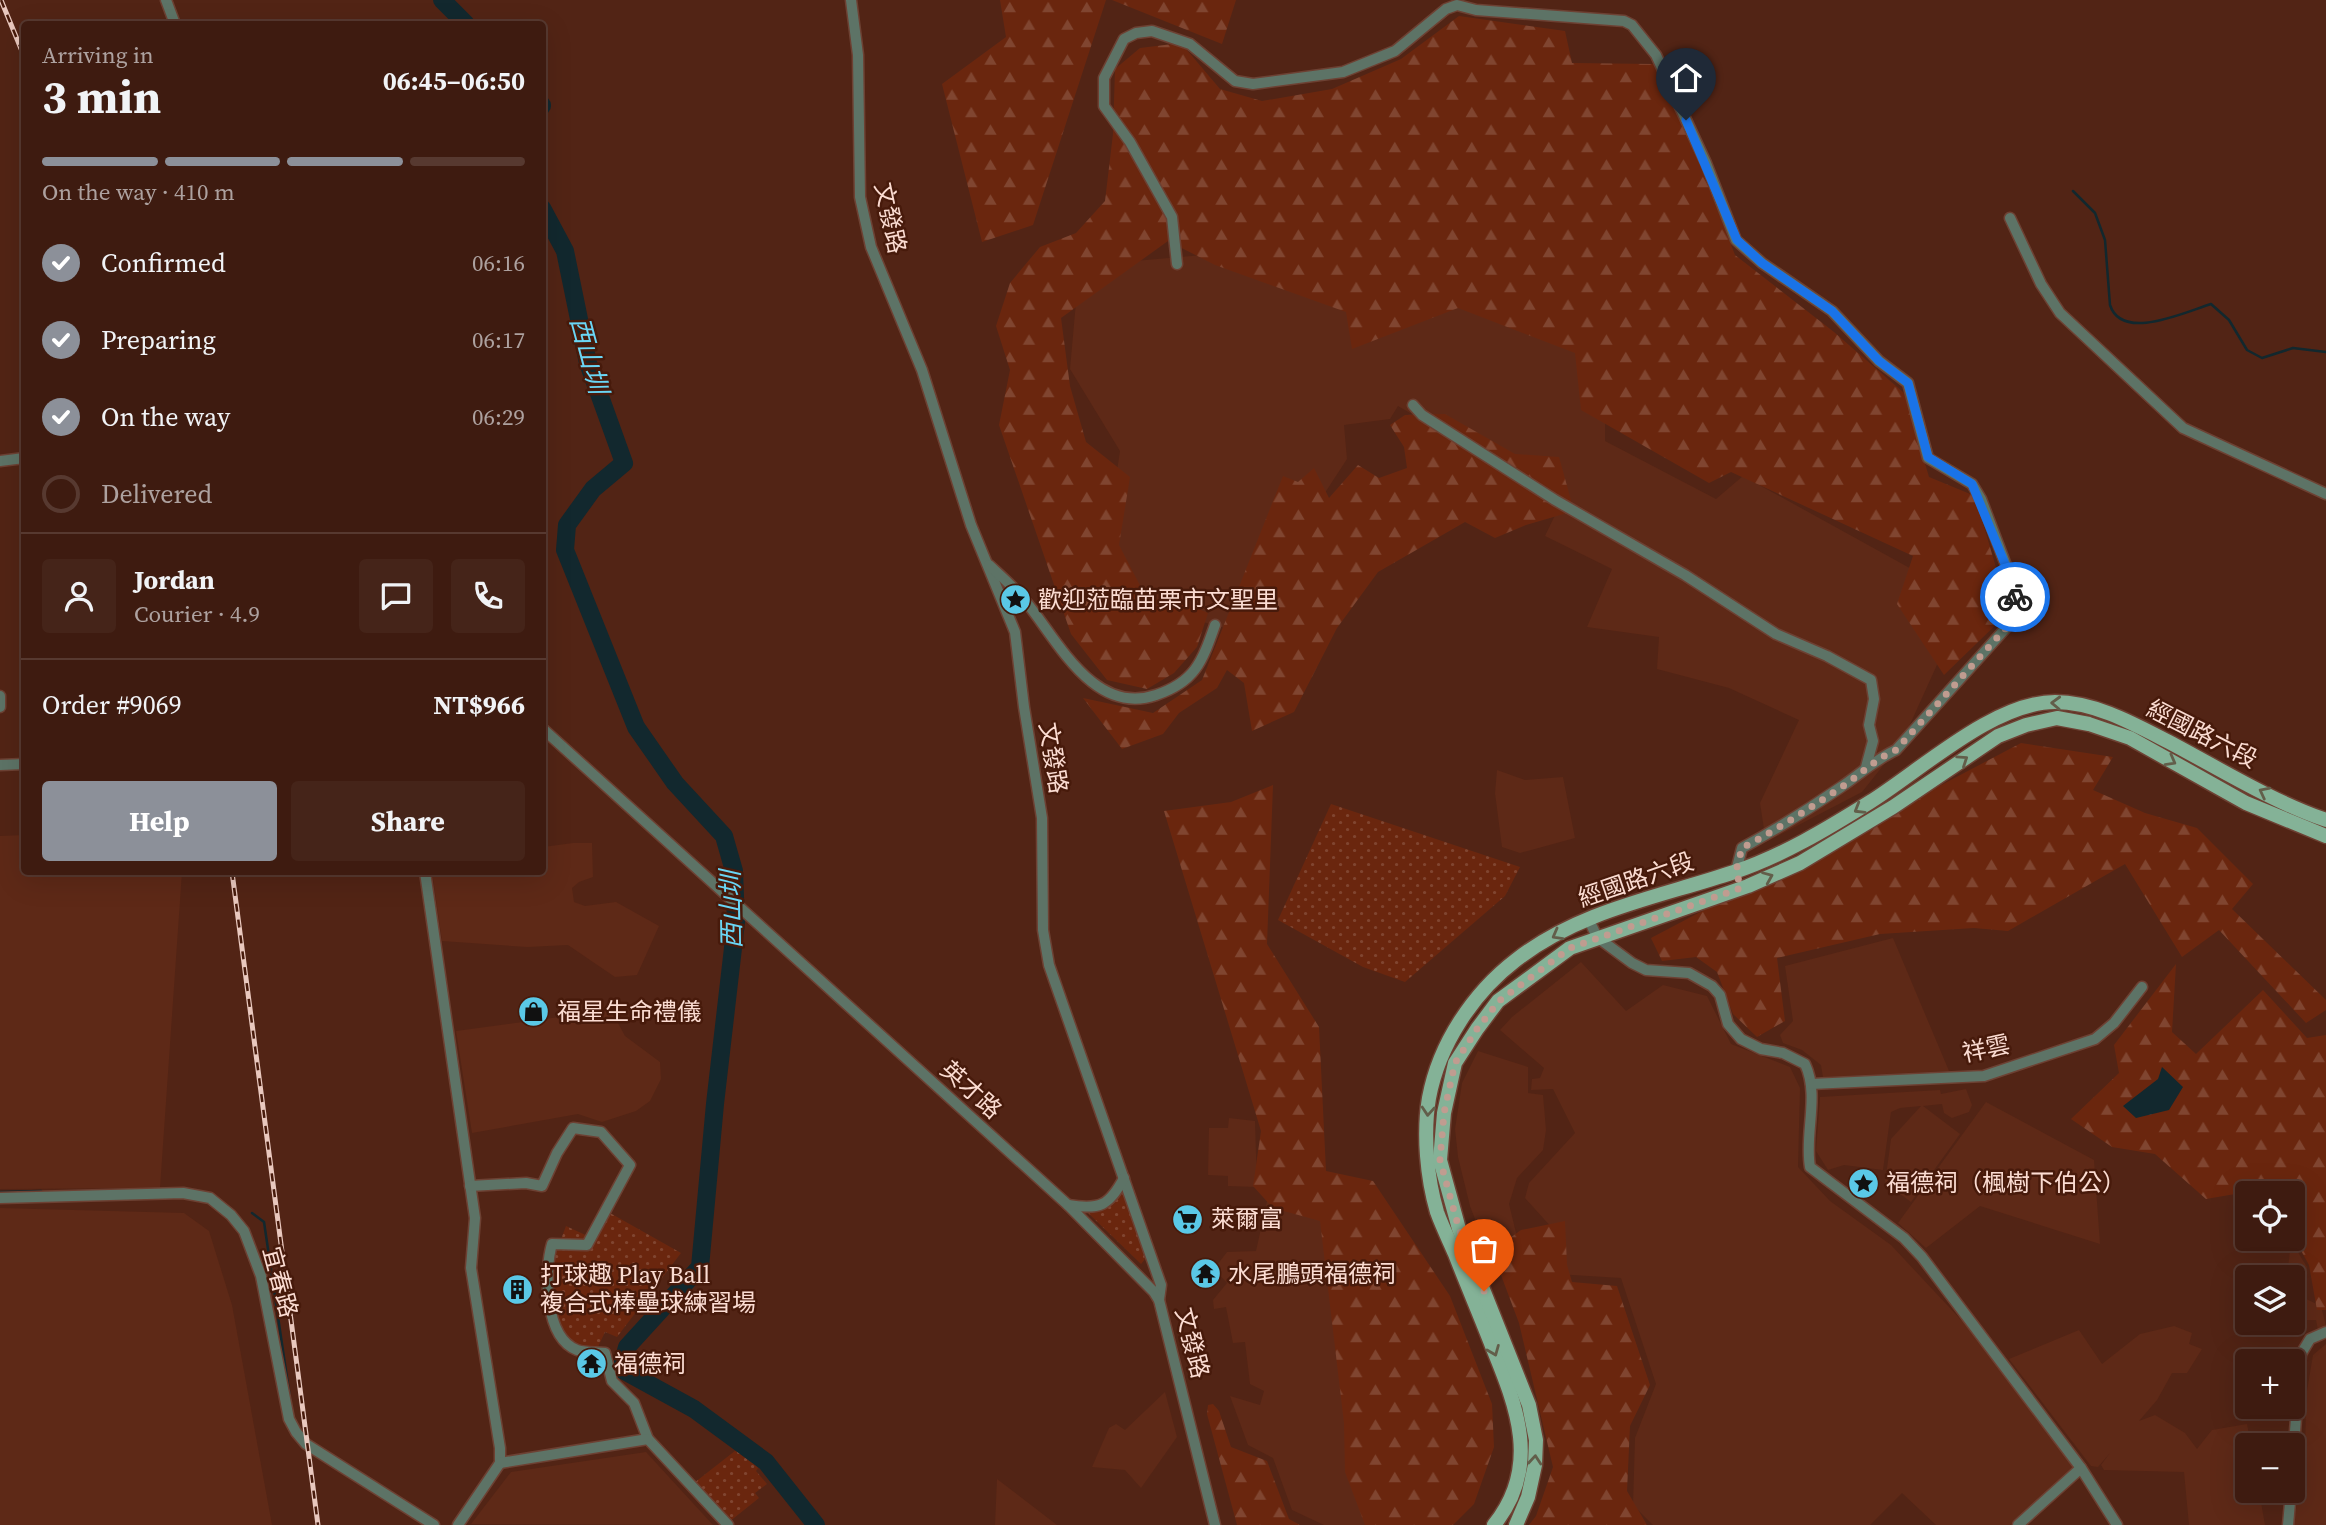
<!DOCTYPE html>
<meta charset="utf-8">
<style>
body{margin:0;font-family:"Source Serif 4","Noto Sans TC",serif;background:#452419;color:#f1f3f6;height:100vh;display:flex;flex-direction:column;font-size:26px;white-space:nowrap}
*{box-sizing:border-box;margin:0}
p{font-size:23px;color:#ada19f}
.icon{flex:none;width:38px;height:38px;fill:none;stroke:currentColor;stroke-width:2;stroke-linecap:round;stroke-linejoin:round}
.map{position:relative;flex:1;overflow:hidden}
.drawer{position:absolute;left:21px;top:21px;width:525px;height:854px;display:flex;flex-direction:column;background:#3e1b10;border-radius:7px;box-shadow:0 7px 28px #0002,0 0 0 2px #573930}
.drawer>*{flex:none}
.buttons{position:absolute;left:2235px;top:1181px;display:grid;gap:14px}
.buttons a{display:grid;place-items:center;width:70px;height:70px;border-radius:7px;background:#3e1b10;box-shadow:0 7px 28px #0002,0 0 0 2px #573930;font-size:35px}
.pin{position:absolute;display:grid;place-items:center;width:60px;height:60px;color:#fff;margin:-72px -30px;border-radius:50% 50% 50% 0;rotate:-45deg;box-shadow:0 0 7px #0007}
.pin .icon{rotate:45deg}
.courier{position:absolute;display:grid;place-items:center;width:70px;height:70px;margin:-35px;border:5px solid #1a73e8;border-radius:50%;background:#fff;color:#222;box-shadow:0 2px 9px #0007}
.head em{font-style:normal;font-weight:700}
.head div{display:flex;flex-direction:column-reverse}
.head{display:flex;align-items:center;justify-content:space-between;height:119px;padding:0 21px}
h1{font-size:46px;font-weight:700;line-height:52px}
.bar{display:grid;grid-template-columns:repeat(4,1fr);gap:10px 7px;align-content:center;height:84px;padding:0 21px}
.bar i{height:9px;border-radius:5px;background:#573930}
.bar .current{background:#8c9099}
.bar p{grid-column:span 4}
.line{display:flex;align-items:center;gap:18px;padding:0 21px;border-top:2px solid #573930}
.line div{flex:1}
.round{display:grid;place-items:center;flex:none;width:74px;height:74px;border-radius:7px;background:#452419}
ol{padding:0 21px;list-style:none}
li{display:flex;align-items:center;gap:21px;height:77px}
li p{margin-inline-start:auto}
li .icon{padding:7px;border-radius:50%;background:#8c9099;color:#fff;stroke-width:4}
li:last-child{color:#ada19f}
li i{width:38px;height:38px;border:4px solid #573930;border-radius:50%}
.action{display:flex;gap:14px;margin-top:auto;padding:14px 21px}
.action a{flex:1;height:80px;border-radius:7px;background:#8c9099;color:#fff;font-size:28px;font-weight:700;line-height:80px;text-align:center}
.action a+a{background:#452419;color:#f1f3f6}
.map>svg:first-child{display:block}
.built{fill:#5e2917}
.green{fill:url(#green-dots)}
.forest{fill:url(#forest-firs)}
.water{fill:#12282e}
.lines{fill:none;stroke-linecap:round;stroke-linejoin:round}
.stream{stroke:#12282e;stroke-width:2.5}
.river{stroke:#12282e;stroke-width:18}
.minor-casing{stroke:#6d4133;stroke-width:13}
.major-casing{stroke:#6d4133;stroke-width:17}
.minor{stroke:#5d7366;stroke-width:10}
.major{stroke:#84b297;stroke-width:14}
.rail-casing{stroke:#e9c8be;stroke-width:5}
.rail{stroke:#471a0b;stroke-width:2.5;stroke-dasharray:8;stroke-linecap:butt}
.oneway{stroke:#625e4a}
.done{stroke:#c09c90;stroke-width:7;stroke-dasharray:0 12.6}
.route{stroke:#1a73e8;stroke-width:9}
.labels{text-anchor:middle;stroke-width:5;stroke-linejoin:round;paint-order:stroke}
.street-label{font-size:24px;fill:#fbdcd2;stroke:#471a0b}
.poi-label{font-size:24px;fill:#fbdcd2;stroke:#471a0b;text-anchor:start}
.water-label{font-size:26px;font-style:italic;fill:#6ad6f5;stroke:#471a0b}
</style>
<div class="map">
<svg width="2326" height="1525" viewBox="0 0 2326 1525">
<defs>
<pattern id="green-dots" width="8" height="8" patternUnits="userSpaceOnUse" patternTransform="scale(1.75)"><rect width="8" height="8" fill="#6a260e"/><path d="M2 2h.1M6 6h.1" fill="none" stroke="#804530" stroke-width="1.8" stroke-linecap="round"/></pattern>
<pattern id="forest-firs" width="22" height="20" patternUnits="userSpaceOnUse" patternTransform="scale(1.75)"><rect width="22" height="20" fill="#6a260e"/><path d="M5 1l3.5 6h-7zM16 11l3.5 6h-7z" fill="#804530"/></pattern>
</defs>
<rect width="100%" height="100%" fill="#522415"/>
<g class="built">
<polygon points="1203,255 1463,292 1605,349 1605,441 1716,499 1743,476 1926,577 1941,656 1902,742 1862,792 1766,842 1760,803 1799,720 1729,688 1657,669 1659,637 1587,627 1612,569 1545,536 1567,490 1483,455 1398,406 1390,419 1344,425 1347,459 1235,631 1132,602 1107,537 1120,451 1070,369 1076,302 1123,262"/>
<polygon points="1497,770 1525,780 1563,777 1575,838 1520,853 1502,847 1495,793"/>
<polygon points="24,835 24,872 182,872 160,1188 0,1189 0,836"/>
<polygon points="573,843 592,843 593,877 579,882 572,888 574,902 585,906 616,902 659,926 637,975 615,977 568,945 527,947 442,941 432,872 542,872 543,847"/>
<polygon points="1893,938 1949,1071 1823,1077 1821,1065 1802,1050 1783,1043 1780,1035 1793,1021 1785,966"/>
<polygon points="1581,962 1626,1011 1663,985 1707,996 1731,1044 1790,1067 1800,1088 1798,1167 1830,1201 1891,1245 1992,1353 2074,1468 2010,1525 1936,1525 1902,1493 1870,1525 1653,1525 1633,1505 1635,1438 1656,1384 1621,1278 1556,1274 1553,1229 1525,1198 1529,1183 1575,1133 1553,1089 1531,1090 1532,1079 1540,1078 1544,1068 1500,1030 1512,1017"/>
<polygon points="611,1010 625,1036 660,1062 661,1079 650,1101 636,1111 602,1122 578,1114 472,1133 456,1031"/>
<polygon points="1478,1051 1528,1067 1528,1093 1543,1095 1546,1130 1543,1150 1517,1178 1509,1204 1517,1237 1485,1245 1470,1206 1458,1157 1455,1129 1462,1083"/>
<polygon points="1966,1089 1972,1105 1969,1112 1952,1118 1944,1113 1942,1104 1923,1106 1960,1134 1911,1202 1885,1183 1891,1139 1921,1106 1900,1108 1891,1112 1883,1170 1844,1165 1828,1170 1816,1151 1820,1097 1940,1090 1941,1094"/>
<polygon points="1986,1102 2094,1160 2100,1244 1980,1206 1926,1248 1898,1223"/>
<polygon points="1229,1118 1255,1121 1257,1187 1228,1186 1228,1176 1208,1175 1209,1128 1228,1128"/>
<polygon points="1268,1197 1323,1216 1378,1525 1324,1525 1292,1510 1273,1458 1248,1445 1230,1396 1260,1405 1264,1391 1250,1384 1245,1342 1233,1343 1226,1307 1214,1309 1213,1300 1227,1283 1214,1269 1227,1252 1256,1251"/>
<polygon points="0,1208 184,1213 209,1231 232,1305 272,1525 0,1525"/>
<polygon points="2291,1241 2307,1267 2304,1298 2321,1306 2326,1326 2318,1330 2316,1320 2293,1320 2292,1278 2287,1278"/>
<polygon points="2174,1326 2192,1333 2189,1344 2202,1349 2187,1373 2172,1373 2157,1400 2139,1421 2155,1415 2185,1433 2197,1449 2212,1430 2247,1424 2251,1445 2247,1446 2247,1491 2259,1491 2265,1525 2189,1525 2184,1472 2104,1470 2101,1465 2110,1453 2098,1467 2091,1466 2009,1359 2079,1330 2102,1364 2140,1334"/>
<polygon points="2326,1344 2326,1525 2293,1525 2305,1460 2306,1397 2313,1355"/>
<polygon points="1165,1392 1177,1437 1141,1488 1125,1470 1092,1467 1109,1428 1116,1424 1125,1430"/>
<polygon points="646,1452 713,1525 471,1524 511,1472"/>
<polygon points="997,1479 1057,1525 995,1525"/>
</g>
<g class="green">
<polygon points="1331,804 1520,867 1505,896 1405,982 1363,967 1278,920"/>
<path d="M1121 1191 1125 1193 1145 1259 1141 1264 1086 1211C1103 1212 1113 1206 1121 1191Z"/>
<polygon points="610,1213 681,1253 617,1337 605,1332 598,1347 573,1344 565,1337 551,1300 551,1266 566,1226 594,1239"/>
<polygon points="740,1447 758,1468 756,1471 767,1484 755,1493 759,1498 729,1522 694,1483"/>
</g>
<g class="forest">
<polygon points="1000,0 1106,0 1033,225 982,242 942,84 1006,37"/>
<polygon points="1112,0 1236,0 1222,44"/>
<polygon points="1459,16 1565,31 1572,63 1653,64 1689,137 1735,255 1834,332 1904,393 1929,477 1975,496 2009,612 1944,675 1897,604 1913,556 1731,472 1709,483 1581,410 1575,353 1458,308 1352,349 1346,312 1215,265 1168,241 1061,318 1070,386 1086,442 1130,477 1119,545 1146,597 1194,607 1208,613 1197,647 1174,673 1147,689 1107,680 1071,634 999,425 1010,370 996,326 1010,283 1040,247 1076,233 1105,201 1113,134 1115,69 1140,48 1181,43 1220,89 1262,101 1332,89 1401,59"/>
<polygon points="1445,414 1515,454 1559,457 1574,511 1526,525 1495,538 1465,522 1378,572 1337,628 1294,712 1252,731 1244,683 1227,670 1217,688 1179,713 1163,734 1122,749 1083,698 1153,713 1202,680 1283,476 1298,482 1314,468 1329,498 1358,465 1379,478 1407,468 1404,447 1390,425 1405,415"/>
<polygon points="2021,743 2113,757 2093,790 2145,813 2197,828 2253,884 2232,909 2326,1000 2326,1010 2306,1023 2219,930 2182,957 2125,864 2008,931 1974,928 1880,934 1777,958 1785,1021 1757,1037 1733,1014 1717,972 1696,957 1662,961 1651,938"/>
<polygon points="1273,785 1267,944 1319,1027 1326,1171 1373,1181 1450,1296 1492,1404 1494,1447 1474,1504 1453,1525 1365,1525 1345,1472 1344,1423 1320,1221 1273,1208 1253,1186 1261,1131 1164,811 1231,802"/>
<polygon points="2176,964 2172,1032 2196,1054 2263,990 2307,1038 2326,1035 2326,1310 2317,1310 2309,1265 2293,1236 2292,1194 2273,1193 2270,1188 2206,1199 2155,1154 2112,1147 2071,1119 2119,1073 2114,1045"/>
<polygon points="1565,1221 1567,1265 1572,1282 1617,1286 1650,1385 1630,1426 1627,1491 1647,1525 1529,1525 1536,1516 1553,1467 1519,1323 1492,1251 1521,1230"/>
<polygon points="1213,1404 1219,1411 1231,1447 1267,1461 1289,1519 1300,1525 1237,1525 1207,1414 1208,1405"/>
</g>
<polygon class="water" points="2162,1067 2183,1087 2169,1110 2136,1118 2123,1106 2158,1079"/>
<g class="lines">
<g class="stream">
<path d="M2073 191 2095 213 2105 240 2110 305C2122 342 2185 312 2211 304L2229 320 2247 350 2262 358 2293 348 2326 352"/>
<polyline points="0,1192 41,1191"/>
<polyline points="252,1213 264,1222 291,1405"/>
</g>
<g class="river">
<polyline points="442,0 466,24"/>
<polyline points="542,105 542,106"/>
<polyline points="542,208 565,251 588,363 624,463 593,489 567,525 565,550 636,727 675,783 724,836 734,871 736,922 715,1104 700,1267 627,1347 621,1369 694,1409 766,1462 816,1525"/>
</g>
<defs>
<g id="minor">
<polyline points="166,0 175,24"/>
<polyline points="851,0 858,55 860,197 871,247 922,370 971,525 1015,632 1024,707 1042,818 1043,930 1049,965 1161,1285 1159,1300 1215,1525"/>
<polyline points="2010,218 2041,284 2060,313 2183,428 2326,494"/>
<path d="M1177 264 1172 217 1130 142 1104 106V78L1124 39 1136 33 1152 31 1190 44 1235 81 1253 84 1343 72 1395 51 1446 9 1457 5 1476 10 1624 21 1632 25 1656 55 1706 163 1736 240 1762 263 1832 311 1879 361 1908 383 1928 458 1972 484 1981 499 2012 581 2014 619 1896 750C1876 759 1860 774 1841 787 1809 809 1777 829 1742 848L1736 871"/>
<polyline points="1413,405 1422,415 1555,500 1685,575 1776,634 1827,656 1871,680 1874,699 1869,725 1873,741 1866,767"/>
<polyline points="0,461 24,458"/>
<path d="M989 565C1002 577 1016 589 1027 603 1059 643 1095 716 1156 695 1195 682 1202 662 1215 625"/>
<polyline points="0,707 0,696"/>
<polyline points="542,728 1068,1205 1154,1292 1159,1300"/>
<polyline points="0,765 24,764"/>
<polyline points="425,872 475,1218 471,1268 500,1448 500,1463 458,1525"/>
<path d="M1588 918 1597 937 1632 963 1646 970 1689 973 1712 986 1720 995 1728 1024 1741 1039 1761 1049 1783 1053 1805 1064C1820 1096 1804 1134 1810 1167L1904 1238 1922 1257 2081 1468 2117 1525"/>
<polyline points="1811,1084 1984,1076 2095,1039 2114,1023 2142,987"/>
<path d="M470 1186 526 1183 542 1186 557 1153 573 1128 601 1132 630 1165 587 1245 552 1244C544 1271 544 1337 577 1350 585 1353 596 1352 605 1353L612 1381 634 1403 648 1439 728 1525"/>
<polyline points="0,1198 183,1193 210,1198 231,1215 244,1231 261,1276 289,1419 296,1432 306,1444 434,1525"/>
<path d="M1068 1205C1100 1210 1109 1206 1124 1178"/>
<polyline points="500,1463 648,1439"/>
<polyline points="2292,1470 2301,1354 2310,1339 2326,1332"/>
<polyline points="2018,1525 2081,1468"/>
<polyline points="2288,1525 2291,1491"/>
</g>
<g id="major">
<path d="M1494 1525C1541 1467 1517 1407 1492 1346 1480 1315 1467 1285 1455 1254 1449 1240 1442 1226 1437 1212 1427 1178 1423 1134 1429 1098 1439 1044 1473 993 1516 960 1580 910 1660 897 1734 872 1782 856 1827 829 1870 802 1921 770 1994 702 2055 702 2095 702 2134 724 2169 742 2220 769 2271 801 2326 820"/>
<polyline points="1516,1525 1528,1497 1535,1465 1536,1440 1529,1405 1459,1229 1440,1160 1444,1113 1455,1063 1477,1029 1498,1001 1570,948 1748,886 1800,863 1893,807 1998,736 2026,725 2057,718 2089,724 2130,738 2246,803 2326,836"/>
</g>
</defs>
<use href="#minor" class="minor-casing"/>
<use href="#major" class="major-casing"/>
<use href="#minor" class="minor"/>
<use href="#major" class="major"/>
<defs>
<g id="rail">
<polyline points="1,0 24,56"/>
<polyline points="232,872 318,1525"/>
</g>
</defs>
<use href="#rail" class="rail-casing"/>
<use href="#rail" class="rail"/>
</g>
<defs><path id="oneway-chevron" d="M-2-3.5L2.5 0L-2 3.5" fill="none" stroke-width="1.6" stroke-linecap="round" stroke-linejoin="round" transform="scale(1.75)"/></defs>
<g class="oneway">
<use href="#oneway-chevron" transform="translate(2056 703) rotate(-178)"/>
<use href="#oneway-chevron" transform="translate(1963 760) rotate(-34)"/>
<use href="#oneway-chevron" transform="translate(2171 761) rotate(29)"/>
<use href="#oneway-chevron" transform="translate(2264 792) rotate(-153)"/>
<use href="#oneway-chevron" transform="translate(1859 809) rotate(149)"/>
<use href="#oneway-chevron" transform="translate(1768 877) rotate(-23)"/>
<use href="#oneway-chevron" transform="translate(1557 935) rotate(151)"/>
<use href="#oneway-chevron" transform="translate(1428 1111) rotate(94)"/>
<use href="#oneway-chevron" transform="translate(1494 1351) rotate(68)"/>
<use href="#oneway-chevron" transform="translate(1535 1460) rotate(-85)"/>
</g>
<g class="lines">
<path class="done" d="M1484 1291 1459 1229 1440 1160 1444 1113 1455 1063 1477 1029 1499 1001 1570 948 1741 888 1736 871 1742 848C1778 829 1812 807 1846 784 1863 772 1877 758 1896 750L2014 619 2015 597"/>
<polyline class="route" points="1686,120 1737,240 1762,263 1832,311 1879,361 1908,383 1928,457 1972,484 2012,581 2015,597"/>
</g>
<defs>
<symbol id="sight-disc" viewBox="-11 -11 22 22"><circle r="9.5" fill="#5ac8e6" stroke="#471a0b"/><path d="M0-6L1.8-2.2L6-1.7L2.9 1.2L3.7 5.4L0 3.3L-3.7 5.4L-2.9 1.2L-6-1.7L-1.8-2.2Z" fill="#111"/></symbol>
<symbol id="shop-disc" viewBox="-11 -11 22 22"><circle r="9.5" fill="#5ac8e6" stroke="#471a0b"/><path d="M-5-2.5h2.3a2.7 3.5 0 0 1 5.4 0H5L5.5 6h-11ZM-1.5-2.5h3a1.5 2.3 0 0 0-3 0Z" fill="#111"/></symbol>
<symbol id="supermarket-disc" viewBox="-11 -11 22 22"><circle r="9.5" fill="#5ac8e6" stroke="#471a0b"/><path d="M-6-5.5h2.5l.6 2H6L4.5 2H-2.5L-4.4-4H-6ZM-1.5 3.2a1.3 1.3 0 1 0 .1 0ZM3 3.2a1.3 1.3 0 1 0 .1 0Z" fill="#111"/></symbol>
<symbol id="temple-disc" viewBox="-11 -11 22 22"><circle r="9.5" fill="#5ac8e6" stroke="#471a0b"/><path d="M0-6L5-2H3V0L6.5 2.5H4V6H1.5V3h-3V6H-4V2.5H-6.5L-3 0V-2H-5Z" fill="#111"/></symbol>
<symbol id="building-disc" viewBox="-11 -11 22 22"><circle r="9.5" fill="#5ac8e6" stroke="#471a0b"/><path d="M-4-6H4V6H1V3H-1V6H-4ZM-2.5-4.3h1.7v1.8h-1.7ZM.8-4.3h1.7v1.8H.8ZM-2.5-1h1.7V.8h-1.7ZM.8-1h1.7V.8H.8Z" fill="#111"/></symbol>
</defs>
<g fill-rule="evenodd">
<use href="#sight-disc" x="998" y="582" width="35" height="35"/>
<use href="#shop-disc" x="516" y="994" width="35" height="35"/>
<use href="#sight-disc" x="1846" y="1166" width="35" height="35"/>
<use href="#supermarket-disc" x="1170" y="1202" width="35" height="35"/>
<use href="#temple-disc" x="1188" y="1256" width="35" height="35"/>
<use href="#building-disc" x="500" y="1272" width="35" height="35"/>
<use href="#temple-disc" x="574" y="1346" width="35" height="35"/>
</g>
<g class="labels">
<g class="street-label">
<text transform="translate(890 218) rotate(78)" y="8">文發路</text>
<text transform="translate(2202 734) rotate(27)" y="8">經國路六段</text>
<text transform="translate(1053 758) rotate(81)" y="8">文發路</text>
<text transform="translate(1636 880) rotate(-19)" y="8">經國路六段</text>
<text transform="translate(1986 1049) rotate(-12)" y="8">祥雲</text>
<text transform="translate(971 1090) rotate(42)" y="8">英才路</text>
<text transform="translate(280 1282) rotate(75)" y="8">宜春路</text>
<text transform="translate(1192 1343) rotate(76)" y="8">文發路</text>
</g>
<g class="poi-label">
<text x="1038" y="608">歡迎蒞臨苗栗市文聖里</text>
<text x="557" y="1020">福星生命禮儀</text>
<text x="1886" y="1191">福德祠（楓樹下伯公）</text>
<text x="1211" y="1227">萊爾富</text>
<text x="1228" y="1282">水尾鵬頭福德祠</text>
<text x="540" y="1283">打球趣 Play Ball<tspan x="540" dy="28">複合式棒壘球練習場</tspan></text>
<text x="614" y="1372">福德祠</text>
</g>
<g class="water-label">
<text transform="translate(589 355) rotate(75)" y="9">西山圳</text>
<text transform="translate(731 910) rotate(-91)" y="9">西山圳</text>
</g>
</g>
</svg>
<div class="buttons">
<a><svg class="icon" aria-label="locate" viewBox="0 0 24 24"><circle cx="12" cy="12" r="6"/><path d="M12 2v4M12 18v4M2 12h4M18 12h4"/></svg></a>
<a><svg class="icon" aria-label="layers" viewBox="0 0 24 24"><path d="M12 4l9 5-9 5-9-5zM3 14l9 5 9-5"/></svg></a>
<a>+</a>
<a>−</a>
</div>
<div class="pin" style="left:1484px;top:1291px;background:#ea580c"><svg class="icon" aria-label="bag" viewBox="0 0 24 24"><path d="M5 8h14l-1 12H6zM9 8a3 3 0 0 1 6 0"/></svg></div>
<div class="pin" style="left:1686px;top:120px;background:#1f2937"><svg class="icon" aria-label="home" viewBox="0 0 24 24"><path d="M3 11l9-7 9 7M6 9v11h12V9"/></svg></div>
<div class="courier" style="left:2015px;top:597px"><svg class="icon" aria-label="bike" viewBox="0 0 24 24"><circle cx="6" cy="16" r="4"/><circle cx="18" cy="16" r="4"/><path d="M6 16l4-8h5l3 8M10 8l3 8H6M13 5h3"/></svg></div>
<section class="drawer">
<div class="head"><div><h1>3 min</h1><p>Arriving in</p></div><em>06:45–06:50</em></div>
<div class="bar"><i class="current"></i><i class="current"></i><i class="current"></i><i></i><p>On the way · 410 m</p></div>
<ol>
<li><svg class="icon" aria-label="check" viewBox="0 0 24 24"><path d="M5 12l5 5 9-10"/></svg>Confirmed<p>06:16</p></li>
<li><svg class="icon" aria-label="check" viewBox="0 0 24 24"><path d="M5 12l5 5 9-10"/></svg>Preparing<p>06:17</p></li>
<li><svg class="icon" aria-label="check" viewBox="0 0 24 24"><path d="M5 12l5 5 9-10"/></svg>On the way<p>06:29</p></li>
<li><i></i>Delivered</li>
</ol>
<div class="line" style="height:126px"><a class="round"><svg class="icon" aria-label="person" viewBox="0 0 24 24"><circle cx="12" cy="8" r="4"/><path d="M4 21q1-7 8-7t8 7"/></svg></a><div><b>Jordan</b><p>Courier · 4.9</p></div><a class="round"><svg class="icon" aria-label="chat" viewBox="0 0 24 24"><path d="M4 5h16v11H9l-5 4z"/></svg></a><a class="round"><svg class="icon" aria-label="phone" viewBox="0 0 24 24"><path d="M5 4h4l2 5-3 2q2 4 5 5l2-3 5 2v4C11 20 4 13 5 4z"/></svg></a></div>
<div class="line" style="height:91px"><div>Order #9069</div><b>NT$966</b></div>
<div class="action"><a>Help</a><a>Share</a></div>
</section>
</div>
